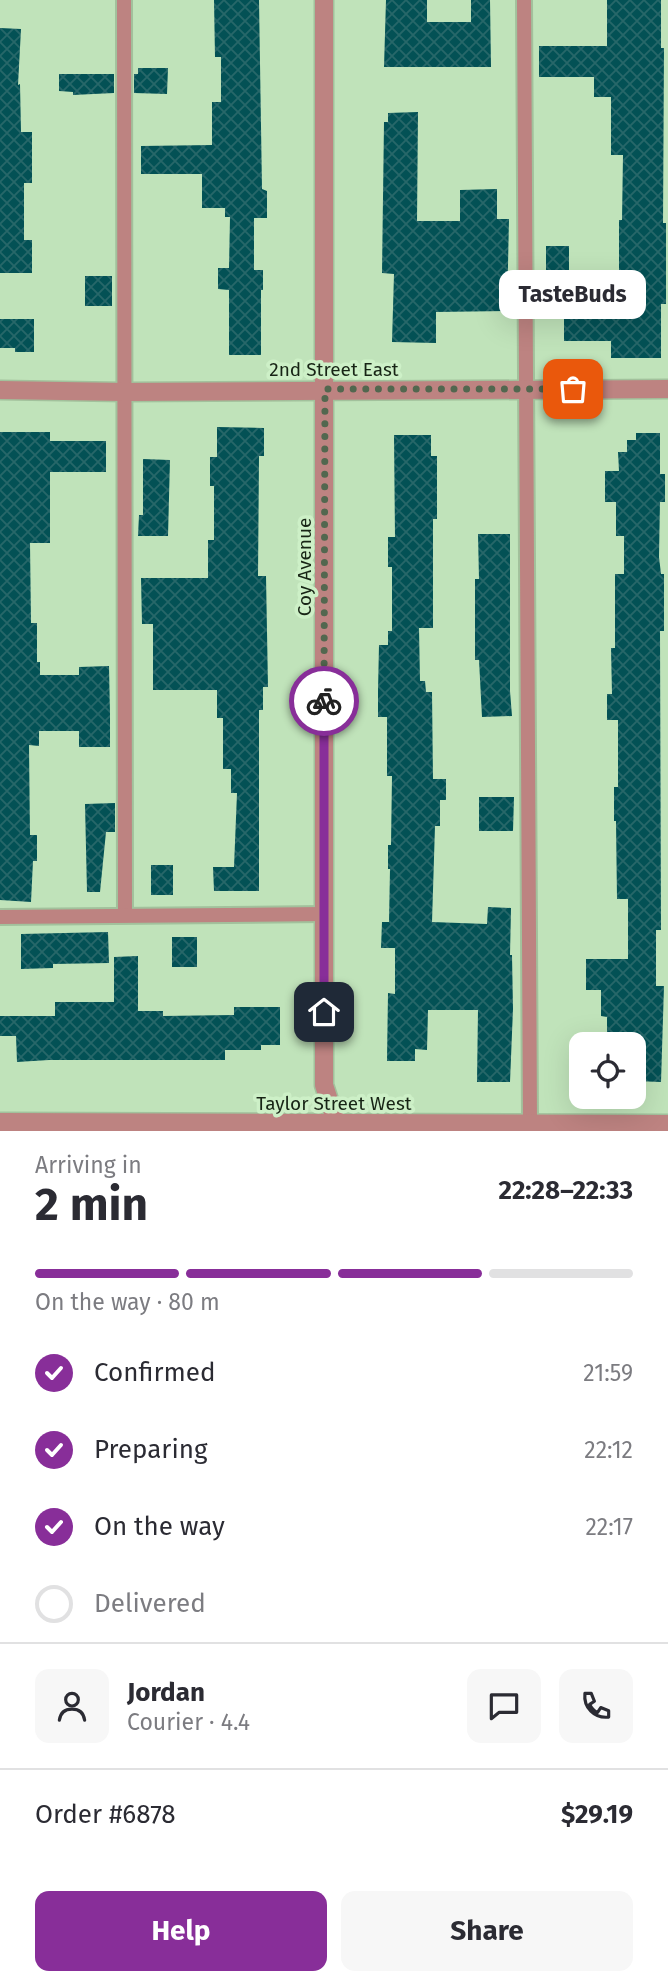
<!DOCTYPE html>
<meta charset="utf-8">
<style>
body{margin:0;font-family:"Fira Sans",sans-serif;background:#f7f7f7;color:#2b2b33;height:100vh;display:flex;flex-direction:column;font-size:26px;white-space:nowrap}
*{box-sizing:border-box;margin:0}
p{font-size:23px;color:#7c7c81}
.icon{flex:none;width:38px;height:38px;fill:none;stroke:currentColor;stroke-width:2;stroke-linecap:round;stroke-linejoin:round}
.map{position:relative;height:1131px;overflow:hidden}
.side{display:flex;flex-direction:column;background:#fff;flex:1}
.side>*{flex:none}
.fabs{position:absolute;left:569px;top:1032px;display:grid;gap:14px}
.fabs a{display:grid;place-items:center;width:77px;height:77px;border-radius:14px;background:#fff;box-shadow:0 7px 28px #0002;font-size:35px}
.pin{position:absolute;display:grid;place-items:center;width:60px;height:60px;color:#fff;margin:-30px;border-radius:14px;box-shadow:0 4px 10px #0006}
.courier{position:absolute;display:grid;place-items:center;width:70px;height:70px;margin:-35px;border:5px solid #882e99;border-radius:50%;background:#fff;color:#222;box-shadow:0 2px 9px #0007}
.bubble{position:absolute;height:49px;border-radius:14px;background:#fff;box-shadow:0 7px 28px #0002;font-size:23px;font-weight:700;line-height:49px;text-align:center}
.overview em{font-style:normal;font-weight:700}
.overview div{display:flex;flex-direction:column-reverse}
.overview{display:flex;align-items:center;justify-content:space-between;height:119px;padding:0 35px}
h1{font-size:46px;font-weight:700;line-height:52px}
.bar{display:grid;grid-template-columns:repeat(4,1fr);gap:10px 7px;align-content:center;height:84px;padding:0 35px}
.bar i{height:9px;border-radius:5px;background:#e1e1e2}
.bar .current{background:#882e99}
.bar p{grid-column:span 4}
.line{display:flex;align-items:center;gap:18px;padding:0 35px;border-top:2px solid #e1e1e2}
.line div{flex:1}
.round{display:grid;place-items:center;flex:none;width:74px;height:74px;border-radius:14px;background:#f7f7f7}
ol{padding:0 35px;list-style:none}
li{display:flex;align-items:center;gap:21px;height:77px}
li p{margin-inline-start:auto}
li .icon{padding:7px;border-radius:50%;background:#882e99;color:#fff;stroke-width:4}
li:last-child{color:#7c7c81}
li i{width:38px;height:38px;border:4px solid #e1e1e2;border-radius:50%}
.button{display:flex;gap:14px;margin-top:auto;padding:14px 35px}
.button a{flex:1;height:80px;border-radius:14px;background:#882e99;color:#fff;font-size:28px;font-weight:700;line-height:80px;text-align:center}
.button a+a{background:#f7f7f7;color:#2b2b33}
.map>svg:first-child{display:block}
.building{fill:url(#building-cross-hatch)}
.lines{fill:none;stroke-linecap:round;stroke-linejoin:round}
.service-casing{stroke:#a2c19c;stroke-width:18}
.minor-casing{stroke:#a2c19c;stroke-width:21}
.tertiary-casing{stroke:#a2c19c;stroke-width:21}
.service{stroke:#bd8381;stroke-width:14}
.minor{stroke:#bd8381;stroke-width:18}
.tertiary{stroke:#bd8381;stroke-width:18}
.done{stroke:#52674f;stroke-width:7;stroke-dasharray:0 12.6}
.route{stroke:#882e99;stroke-width:9}
.labels{text-anchor:middle;stroke-width:7;stroke-linejoin:round;paint-order:stroke}
.street-label{font-size:19px;fill:#172415;stroke:#cdf0c7}
</style>
<div class="map">
<svg width="668" height="1131" viewBox="0 0 668 1131">
<defs>
<pattern id="building-cross-hatch" width="8" height="8" patternUnits="userSpaceOnUse" patternTransform="scale(1.75)"><rect width="8" height="8" fill="#035155"/><path d="M0 0l8 8M0 8l8-8" fill="none" stroke="#276769"/></pattern>
</defs>
<rect width="100%" height="100%" fill="#c0e3ba"/>
<g class="building">
<polygon points="214,0 259,0 262,189 267,191 267,218 254,218 254,270 263,270 263,290 261,290 261,355 229,355 229,290 218,289 218,268 229,268 230,217 225,217 225,208 202,208 202,174 141,174 141,146 212,145 212,102 221,102 221,57 215,57"/>
<polygon points="386,0 427,0 427,22 471,22 471,0 490,0 491,67 384,67"/>
<polygon points="607,0 661,0 661,48 664,48 663,223 666,223 666,304 661,304 661,358 611,358 611,341 564,341 564,313 616,313 616,279 619,279 619,220 622,220 623,155 611,155 611,97 594,97 594,77 539,77 539,46 607,46"/>
<polygon points="0,28 21,29 18,85 20,84 21,132 32,132 32,183 24,183 24,240 32,240 32,273 0,273"/>
<polygon points="138,68 168,68 167,94 134,93 134,74 138,74"/>
<polygon points="59,74 114,74 114,93 73,95 73,92 59,91"/>
<polygon points="418,112 417,221 460,221 460,190 497,189 497,219 509,219 507,311 436,312 436,343 392,342 394,274 382,273 384,122 388,122 388,113"/>
<rect x="546" y="246" width="23" height="58"/>
<rect x="85" y="276" width="27" height="30"/>
<polygon points="0,319 34,319 34,352 15,352 15,348 0,348"/>
<polygon points="217,427 264,428 264,456 259,456 258,576 266,576 268,687 263,687 263,710 259,710 259,891 214,891 213,867 234,867 237,793 231,793 231,769 223,769 223,718 217,718 217,690 153,690 153,624 142,624 141,578 208,578 208,540 214,540 214,486 210,486 210,457 217,457"/>
<polygon points="0,432 50,432 50,441 106,441 106,472 50,472 50,543 30,543 31,623 37,623 37,662 40,662 40,675 79,675 79,667 109,666 110,714 110,747 79,747 79,731 39,731 39,746 29,745 30,835 37,835 37,861 33,861 31,902 0,900"/>
<polygon points="636,433 660,433 660,474 665,474 665,502 660,502 659,557 661,574 664,574 664,631 660,631 661,930 656,930 656,986 664,986 661,1082 634,1081 634,1045 607,1045 607,1017 601,1016 601,990 586,990 586,959 628,959 628,899 617,899 616,821 614,821 614,787 618,787 618,720 607,720 607,694 612,694 611,648 615,648 615,574 624,574 624,536 616,536 616,502 605,502 605,471 619,471 618,452 627,452 627,440 636,440"/>
<polygon points="394,435 431,435 431,456 437,456 437,519 433,519 433,628 419,628 420,681 425,681 426,692 432,692 433,779 446,779 446,800 440,800 440,826 435,826 432,922 487,924 488,907 511,908 510,955 512,955 513,1009 510,1082 477,1082 478,1010 428,1010 427,1050 415,1049 415,1061 387,1061 388,993 395,994 395,948 381,948 382,922 389,922 390,869 388,869 388,845 391,845 392,776 387,776 387,717 378,717 378,691 379,645 388,645 388,631 392,631 392,567 388,567 388,537 395,537"/>
<polygon points="143,459 170,460 168,536 138,536 139,515 143,515"/>
<polygon points="478,534 510,534 510,691 512,716 482,717 479,660 475,660 475,579 479,579"/>
<polygon points="479,797 514,797 513,831 479,831"/>
<polygon points="115,803 115,832 106,832 100,892 87,892 85,804"/>
<rect x="151" y="865" width="22" height="30"/>
<polygon points="108,932 109,963 53,964 53,968 21,969 21,934"/>
<rect x="172" y="937" width="25" height="30"/>
<polygon points="138,956 138,1011 163,1011 163,1016 234,1015 234,1007 280,1007 280,1045 261,1045 261,1050 225,1050 225,1060 49,1060 17,1062 16,1036 0,1036 0,1016 55,1016 55,1002 114,1002 114,957"/>
</g>
<g class="lines">
<defs>
<g id="service">
<polyline points="124,0 125,915"/>
<polyline points="524,0 530,1124 533,1131"/>
<polyline points="0,917 324,914"/>
</g>
<g id="minor">
<polyline points="324,0 324,1085 339,1131"/>
<polyline points="0,390 124,392 668,389"/>
</g>
<polyline id="tertiary" points="0,1122 668,1124"/>
</defs>
<use href="#service" class="service-casing"/>
<use href="#minor" class="minor-casing"/>
<use href="#tertiary" class="tertiary-casing"/>
<use href="#service" class="service"/>
<use href="#minor" class="minor"/>
<use href="#tertiary" class="tertiary"/>
</g>
<g class="lines">
<polyline class="done" points="324,701 325,389 573,389"/>
<polyline class="route" points="324,1012 324,701"/>
</g>
<g class="labels">
<g class="street-label">
<text x="334" y="376">2nd Street East</text>
<text transform="translate(304 567) rotate(-90)" y="7">Coy Avenue</text>
<text x="334" y="1110">Taylor Street West</text>
</g>
</g>
</svg>
<div class="fabs">
<a><svg class="icon" aria-label="locate" viewBox="0 0 24 24"><circle cx="12" cy="12" r="6"/><path d="M12 2v4M12 18v4M2 12h4M18 12h4"/></svg></a>
</div>
<div class="pin" style="left:573px;top:389px;background:#ea580c"><svg class="icon" aria-label="bag" viewBox="0 0 24 24"><path d="M5 8h14l-1 12H6zM9 8a3 3 0 0 1 6 0"/></svg></div>
<div class="pin" style="left:324px;top:1012px;background:#1f2937"><svg class="icon" aria-label="home" viewBox="0 0 24 24"><path d="M3 11l9-7 9 7M6 9v11h12V9"/></svg></div>
<div class="courier" style="left:324px;top:701px"><svg class="icon" aria-label="bike" viewBox="0 0 24 24"><circle cx="6" cy="16" r="4"/><circle cx="18" cy="16" r="4"/><path d="M6 16l4-8h5l3 8M10 8l3 8H6M13 5h3"/></svg></div>
<div class="bubble" style="left:499px;top:270px;width:147px">TasteBuds</div>
</div>
<section class="side">
<div class="overview"><div><h1>2 min</h1><p>Arriving in</p></div><em>22:28–22:33</em></div>
<div class="bar"><i class="current"></i><i class="current"></i><i class="current"></i><i></i><p>On the way · 80 m</p></div>
<ol>
<li><svg class="icon" aria-label="check" viewBox="0 0 24 24"><path d="M5 12l5 5 9-10"/></svg>Confirmed<p>21:59</p></li>
<li><svg class="icon" aria-label="check" viewBox="0 0 24 24"><path d="M5 12l5 5 9-10"/></svg>Preparing<p>22:12</p></li>
<li><svg class="icon" aria-label="check" viewBox="0 0 24 24"><path d="M5 12l5 5 9-10"/></svg>On the way<p>22:17</p></li>
<li><i></i>Delivered</li>
</ol>
<div class="line" style="height:126px"><a class="round"><svg class="icon" aria-label="person" viewBox="0 0 24 24"><circle cx="12" cy="8" r="4"/><path d="M4 21q1-7 8-7t8 7"/></svg></a><div><b>Jordan</b><p>Courier · 4.4</p></div><a class="round"><svg class="icon" aria-label="chat" viewBox="0 0 24 24"><path d="M4 5h16v11H9l-5 4z"/></svg></a><a class="round"><svg class="icon" aria-label="phone" viewBox="0 0 24 24"><path d="M5 4h4l2 5-3 2q2 4 5 5l2-3 5 2v4C11 20 4 13 5 4z"/></svg></a></div>
<div class="line" style="height:91px"><div>Order #6878</div><b>$29.19</b></div>
<div class="button"><a>Help</a><a>Share</a></div>
</section>
